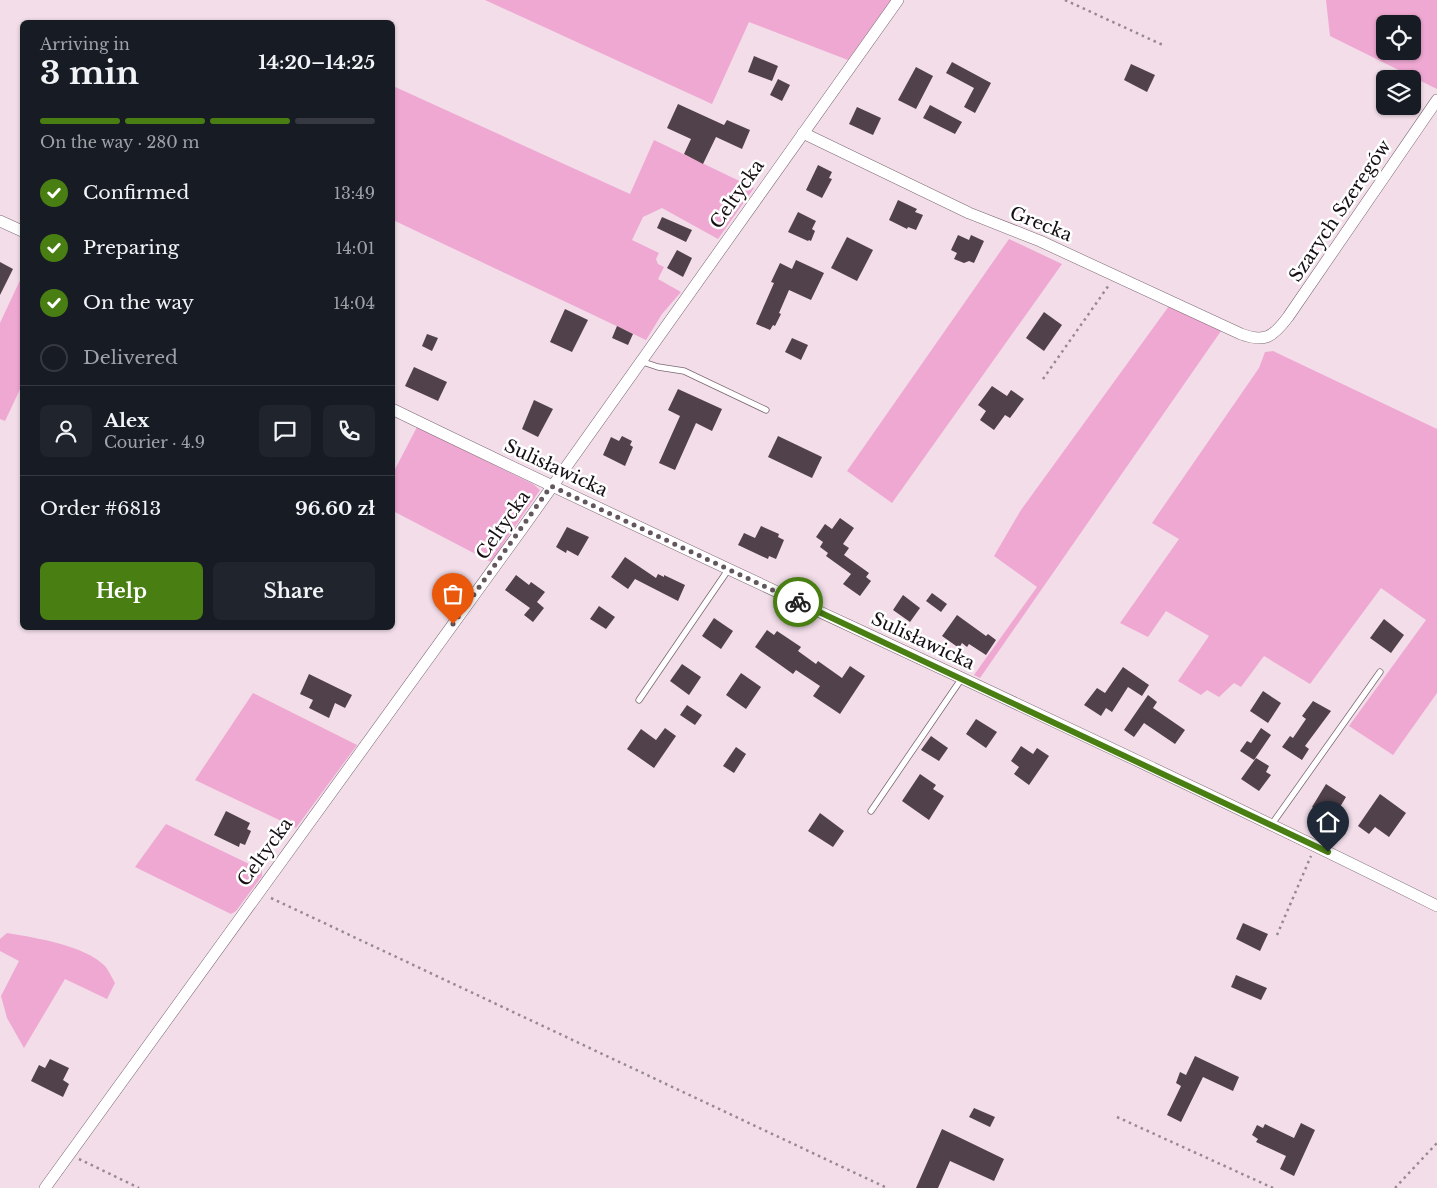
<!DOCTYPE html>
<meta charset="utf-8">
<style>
body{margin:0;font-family:"Libre Baskerville",serif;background:#20242c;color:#f1f3f6;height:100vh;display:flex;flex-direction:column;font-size:19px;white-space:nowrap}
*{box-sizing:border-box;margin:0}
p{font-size:16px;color:#9ea1a6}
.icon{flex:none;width:28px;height:28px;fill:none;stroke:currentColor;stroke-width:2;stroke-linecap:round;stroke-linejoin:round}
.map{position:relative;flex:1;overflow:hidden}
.details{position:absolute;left:20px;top:20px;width:375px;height:610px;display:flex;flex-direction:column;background:#171b24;border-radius:8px;box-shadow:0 1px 4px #0004}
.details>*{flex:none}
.controls{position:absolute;left:1376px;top:15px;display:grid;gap:10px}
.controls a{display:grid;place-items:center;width:45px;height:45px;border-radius:8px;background:#171b24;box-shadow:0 1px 4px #0004;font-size:25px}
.pin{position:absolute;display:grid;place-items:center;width:42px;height:42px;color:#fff;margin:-51px -21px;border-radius:50% 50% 50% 0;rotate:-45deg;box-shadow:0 0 5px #0007}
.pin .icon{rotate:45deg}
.courier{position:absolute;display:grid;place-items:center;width:50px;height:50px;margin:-25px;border:4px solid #497e13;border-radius:50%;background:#fff;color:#222;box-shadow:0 1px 6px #0007}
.overview em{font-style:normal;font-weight:800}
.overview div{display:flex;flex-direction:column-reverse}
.overview{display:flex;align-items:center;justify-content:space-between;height:85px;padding:0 20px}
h1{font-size:32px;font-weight:800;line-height:38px}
.bar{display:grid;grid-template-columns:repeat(4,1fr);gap:8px 5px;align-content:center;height:60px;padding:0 20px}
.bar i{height:6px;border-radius:4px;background:#363941}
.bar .current{background:#497e13}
.bar p{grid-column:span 4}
.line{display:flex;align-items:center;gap:12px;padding:0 20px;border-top:1px solid #363941}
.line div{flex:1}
.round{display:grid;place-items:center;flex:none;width:52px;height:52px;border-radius:8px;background:#20242c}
ol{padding:0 20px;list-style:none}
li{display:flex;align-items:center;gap:15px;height:55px}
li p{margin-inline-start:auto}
li .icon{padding:5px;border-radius:50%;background:#497e13;color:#fff;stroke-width:4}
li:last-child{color:#9ea1a6}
li i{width:28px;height:28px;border:2px solid #363941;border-radius:50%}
.cta{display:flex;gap:10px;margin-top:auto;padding:10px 20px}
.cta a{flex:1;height:58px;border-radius:8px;background:#497e13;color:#fff;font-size:20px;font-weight:800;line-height:58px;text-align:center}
.cta a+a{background:#20242c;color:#f1f3f6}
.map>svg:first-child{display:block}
.green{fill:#efa8d2;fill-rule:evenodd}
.building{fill:#51414a}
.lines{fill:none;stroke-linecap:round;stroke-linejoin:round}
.service-casing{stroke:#7b6973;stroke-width:7}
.minor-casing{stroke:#7b6973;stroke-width:12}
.path{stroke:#978891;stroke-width:2.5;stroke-dasharray:2.5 4;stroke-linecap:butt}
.service{stroke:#fff;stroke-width:5.5}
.minor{stroke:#fff;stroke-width:11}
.done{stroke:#63575e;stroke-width:5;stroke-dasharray:0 9}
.route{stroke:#497e13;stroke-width:6}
.labels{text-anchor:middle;stroke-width:5;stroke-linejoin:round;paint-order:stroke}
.street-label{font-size:18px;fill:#160f13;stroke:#fff}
</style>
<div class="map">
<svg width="1437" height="1188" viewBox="0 0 1437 1188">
<rect width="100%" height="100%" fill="#f2dde9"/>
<g class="green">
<polygon points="485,0 891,0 848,60 749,22 712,104"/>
<path d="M1326 0H1437V89L1330 36ZM1385 24H1412V51H1385Z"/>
<polygon points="393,86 630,194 654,140 754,188 718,239 662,208 643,217 632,240 659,253 656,259 658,264 664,267 658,279 681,292 662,314 646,340 393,220"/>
<polygon points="1009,239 1062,264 892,503 847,471"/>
<polygon points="22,276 22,385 5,421 0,419 0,323"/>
<polygon points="1169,306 1221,331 980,678 974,675 1037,587 994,556 1021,510"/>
<polygon points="1273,351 1437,429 1437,693 1393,755 1349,726 1426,620 1381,588 1310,684 1264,656 1241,687 1234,683 1219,697 1207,690 1201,695 1178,681 1209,636 1166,611 1148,637 1120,623 1179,539 1152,523 1259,368 1265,352"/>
<polygon points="417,427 533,484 540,490 491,562 393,511 392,475"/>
<polygon points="253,693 357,745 296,828 195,780"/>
<polygon points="166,824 262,870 262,876 236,911 231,914 135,867"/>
<path d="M7 933C36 938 84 945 105 966 109 971 112 978 115 983L107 999 65 979 24 1048 7 1018 1 996 19 961 0 951V939Z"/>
</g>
<g class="building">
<polygon points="754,56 778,66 772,81 748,72"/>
<polygon points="952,62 991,83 975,113 964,107 974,88 946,73"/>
<polygon points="1131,64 1155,75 1147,92 1124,80"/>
<polygon points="916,67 933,76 916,109 898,100"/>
<polygon points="778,79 790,85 782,101 770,95"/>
<polygon points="678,104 724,125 727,120 750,130 742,149 716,137 703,164 684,154 691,139 667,128"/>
<polygon points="930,105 962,122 955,134 923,118"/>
<polygon points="857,107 881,118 873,135 849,124"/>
<polygon points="818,165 832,172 829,178 832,179 822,198 806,190"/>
<polygon points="898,200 917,209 915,212 923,215 916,230 908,227 907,229 889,220"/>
<polygon points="798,212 816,221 812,229 815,231 811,241 809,240 808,241 788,232"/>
<polygon points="662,217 692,230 686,242 657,228"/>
<polygon points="958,235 969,240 971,235 984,241 974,263 969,261 964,263 954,259 957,253 951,250"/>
<polygon points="847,237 873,250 857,281 831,268"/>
<polygon points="677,250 692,258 683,277 667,268"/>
<polygon points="796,260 824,273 811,300 789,290 779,313 781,314 775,326 773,325 770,330 756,324 774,283 771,282 780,263 792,269"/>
<polygon points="0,262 13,269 0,295"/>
<polygon points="565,309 588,320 572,352 550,342"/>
<polygon points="1044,312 1062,325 1044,351 1026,338"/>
<polygon points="617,326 633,334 628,345 612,338"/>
<polygon points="427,334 438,338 432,351 422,346"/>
<polygon points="792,338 808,345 801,360 785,352"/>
<polygon points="414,367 447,382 438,401 405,386"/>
<polygon points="992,386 1007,396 1011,390 1024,399 1010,418 1005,415 994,430 980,420 986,411 978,405"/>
<polygon points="678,389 722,409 712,431 696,423 675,470 659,463 680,416 668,410"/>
<polygon points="534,400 553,409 538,437 522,429"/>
<polygon points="622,436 632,441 630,445 633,447 625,466 603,455 611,437 619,441"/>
<polygon points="778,436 822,457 812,478 768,457"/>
<polygon points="840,518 854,528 843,544 849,548 844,555 869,573 866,577 871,581 860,596 843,584 851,574 826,556 828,553 820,547 823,542 816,537 825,524 832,529"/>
<polygon points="761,526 779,534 778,537 784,540 776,559 769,556 768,559 738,545 744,533 755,538"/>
<polygon points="567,527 589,537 578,556 567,550 566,553 556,547"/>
<polygon points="625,557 656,578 658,574 664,577 664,575 685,585 678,601 635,579 628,589 611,577"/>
<polygon points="516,575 529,585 531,582 545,592 537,602 544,608 533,622 524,615 530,608 505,590"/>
<polygon points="932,593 947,604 941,612 926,601"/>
<polygon points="903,595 920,608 910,622 893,610"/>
<polygon points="599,606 615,617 606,629 590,619"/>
<polygon points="957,615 986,636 988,634 996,640 986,655 969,644 967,647 962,643 959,648 942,636"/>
<polygon points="714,618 733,631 721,649 702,636"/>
<polygon points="1384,619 1404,635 1391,653 1370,638"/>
<polygon points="767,630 774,635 777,631 801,647 798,651 816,664 818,661 842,678 850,666 865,676 840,714 813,696 820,686 796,670 793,674 755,647"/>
<polygon points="682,664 701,677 689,695 670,681"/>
<polygon points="1123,667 1149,685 1142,696 1128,687 1112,712 1106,708 1101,716 1084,705 1097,688 1105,693"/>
<polygon points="741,673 761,687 746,709 726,695"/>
<polygon points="309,674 352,695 345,708 335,703 329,718 309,708 313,700 300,694"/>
<polygon points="1263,691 1281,703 1268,723 1250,711"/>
<polygon points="1148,695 1157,702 1153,708 1185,730 1175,744 1144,723 1134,737 1124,730"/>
<polygon points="1313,701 1331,711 1305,746 1309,749 1302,760 1282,747 1290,736 1293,738 1306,719 1302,716"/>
<polygon points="687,705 702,715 695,725 680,715"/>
<polygon points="976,719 997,732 986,748 966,734"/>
<polygon points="665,728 676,736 654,768 627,749 641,729 656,740"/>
<polygon points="1261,728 1271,735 1254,760 1240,751 1247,741 1251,743"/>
<polygon points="931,736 948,748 939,761 921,750"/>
<polygon points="1021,746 1033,754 1037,748 1049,756 1029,785 1014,774 1019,767 1011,761"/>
<polygon points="736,747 746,754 734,773 723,766"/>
<polygon points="1256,758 1269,766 1266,772 1271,775 1259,791 1241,779"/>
<polygon points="920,774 936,785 933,789 944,796 929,820 902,801"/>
<polygon points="1326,784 1346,797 1334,817 1328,814 1327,817 1312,807"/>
<polygon points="1380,794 1406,813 1389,837 1375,827 1369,834 1358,826"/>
<polygon points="226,811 250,823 247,829 251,831 245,845 240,843 239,847 214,835"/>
<polygon points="820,813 844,831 833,847 808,831"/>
<polygon points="1243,923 1268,934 1260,951 1236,939"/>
<polygon points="1236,975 1267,988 1261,1000 1231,987"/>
<polygon points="1195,1056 1239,1077 1233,1091 1203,1077 1181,1122 1167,1115 1181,1086 1176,1083 1180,1072 1186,1075"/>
<polygon points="50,1059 69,1068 63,1080 69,1084 63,1097 31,1081 39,1065 45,1068"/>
<polygon points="974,1108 995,1117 990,1127 969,1117"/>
<polygon points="1301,1123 1315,1130 1294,1176 1280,1169 1286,1156 1256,1142 1258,1139 1252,1135 1257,1125 1263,1128 1265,1124 1294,1138"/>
<polygon points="942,1129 1004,1159 994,1181 950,1161 938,1188 916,1188"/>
</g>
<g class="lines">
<defs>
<g id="service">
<polyline points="640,361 658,367 684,371 766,410"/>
<polyline points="639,700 728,570"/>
<polyline points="871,811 962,678"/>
<polyline points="1272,824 1380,672"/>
</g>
<g id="minor">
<path d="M803 133 969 213 1040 241 1241 334C1265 343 1273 337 1288 317L1437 100"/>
<polyline points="0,221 22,231"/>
<path d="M392 409C739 578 1092 734 1437 906"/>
<polyline points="45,1188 522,529 898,0"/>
</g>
</defs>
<use href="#service" class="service-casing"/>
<use href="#minor" class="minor-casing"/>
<g class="path">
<polyline points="1065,0 1165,46"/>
<polyline points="1043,379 1109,285"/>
<polyline points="271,898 887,1188"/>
<polyline points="1277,935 1311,856"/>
<polyline points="1117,1117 1273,1188"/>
<polyline points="79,1159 139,1188"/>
<polyline points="1395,1188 1437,1143"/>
</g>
<use href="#service" class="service"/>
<use href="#minor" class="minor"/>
</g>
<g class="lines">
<polyline class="done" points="453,624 551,486 798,602"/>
<polyline class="route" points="798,602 1328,852"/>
</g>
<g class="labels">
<g class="street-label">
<text transform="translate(737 194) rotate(-55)" y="6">Celtycka</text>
<text transform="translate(1340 211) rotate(-56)" y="6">Szarych Szeregów</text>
<text transform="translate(1041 224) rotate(22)" y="6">Grecka</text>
<text transform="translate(556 468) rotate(25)" y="6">Sulisławicka</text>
<text transform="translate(503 525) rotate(-55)" y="6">Celtycka</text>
<text transform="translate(923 641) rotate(25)" y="6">Sulisławicka</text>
<text transform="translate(265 852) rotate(-54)" y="6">Celtycka</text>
</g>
</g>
</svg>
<div class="controls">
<a><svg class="icon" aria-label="locate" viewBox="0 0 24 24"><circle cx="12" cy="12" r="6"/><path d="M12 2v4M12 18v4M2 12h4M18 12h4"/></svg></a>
<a><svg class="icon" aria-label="layers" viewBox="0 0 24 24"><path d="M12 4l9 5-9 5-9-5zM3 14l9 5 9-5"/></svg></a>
</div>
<div class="pin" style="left:453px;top:624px;background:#ea580c"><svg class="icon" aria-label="bag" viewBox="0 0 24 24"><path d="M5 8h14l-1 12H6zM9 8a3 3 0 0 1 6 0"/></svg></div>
<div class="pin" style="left:1328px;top:852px;background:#1f2937"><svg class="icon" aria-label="home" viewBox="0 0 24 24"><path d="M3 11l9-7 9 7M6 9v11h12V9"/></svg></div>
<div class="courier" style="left:798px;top:602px"><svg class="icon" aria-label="bike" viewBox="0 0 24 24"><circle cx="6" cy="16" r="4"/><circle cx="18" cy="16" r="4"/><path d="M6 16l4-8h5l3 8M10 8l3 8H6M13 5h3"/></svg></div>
<section class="details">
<div class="overview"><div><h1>3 min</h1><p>Arriving in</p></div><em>14:20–14:25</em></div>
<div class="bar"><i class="current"></i><i class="current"></i><i class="current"></i><i></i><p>On the way · 280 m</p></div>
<ol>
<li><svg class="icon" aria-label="check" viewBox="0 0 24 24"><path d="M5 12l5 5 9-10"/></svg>Confirmed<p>13:49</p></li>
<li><svg class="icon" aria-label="check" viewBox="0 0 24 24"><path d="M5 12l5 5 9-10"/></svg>Preparing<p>14:01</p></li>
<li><svg class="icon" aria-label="check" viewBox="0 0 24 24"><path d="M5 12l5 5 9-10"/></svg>On the way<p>14:04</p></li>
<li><i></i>Delivered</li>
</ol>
<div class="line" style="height:90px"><a class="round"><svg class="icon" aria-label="person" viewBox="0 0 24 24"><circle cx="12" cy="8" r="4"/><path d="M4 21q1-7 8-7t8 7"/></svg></a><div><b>Alex</b><p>Courier · 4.9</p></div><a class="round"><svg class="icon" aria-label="chat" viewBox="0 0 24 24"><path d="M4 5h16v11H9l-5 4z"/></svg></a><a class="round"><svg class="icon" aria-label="phone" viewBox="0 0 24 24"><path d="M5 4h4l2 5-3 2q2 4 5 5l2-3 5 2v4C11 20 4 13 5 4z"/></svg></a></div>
<div class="line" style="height:65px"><div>Order #6813</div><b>96.60 zł</b></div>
<div class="cta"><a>Help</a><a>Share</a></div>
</section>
</div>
